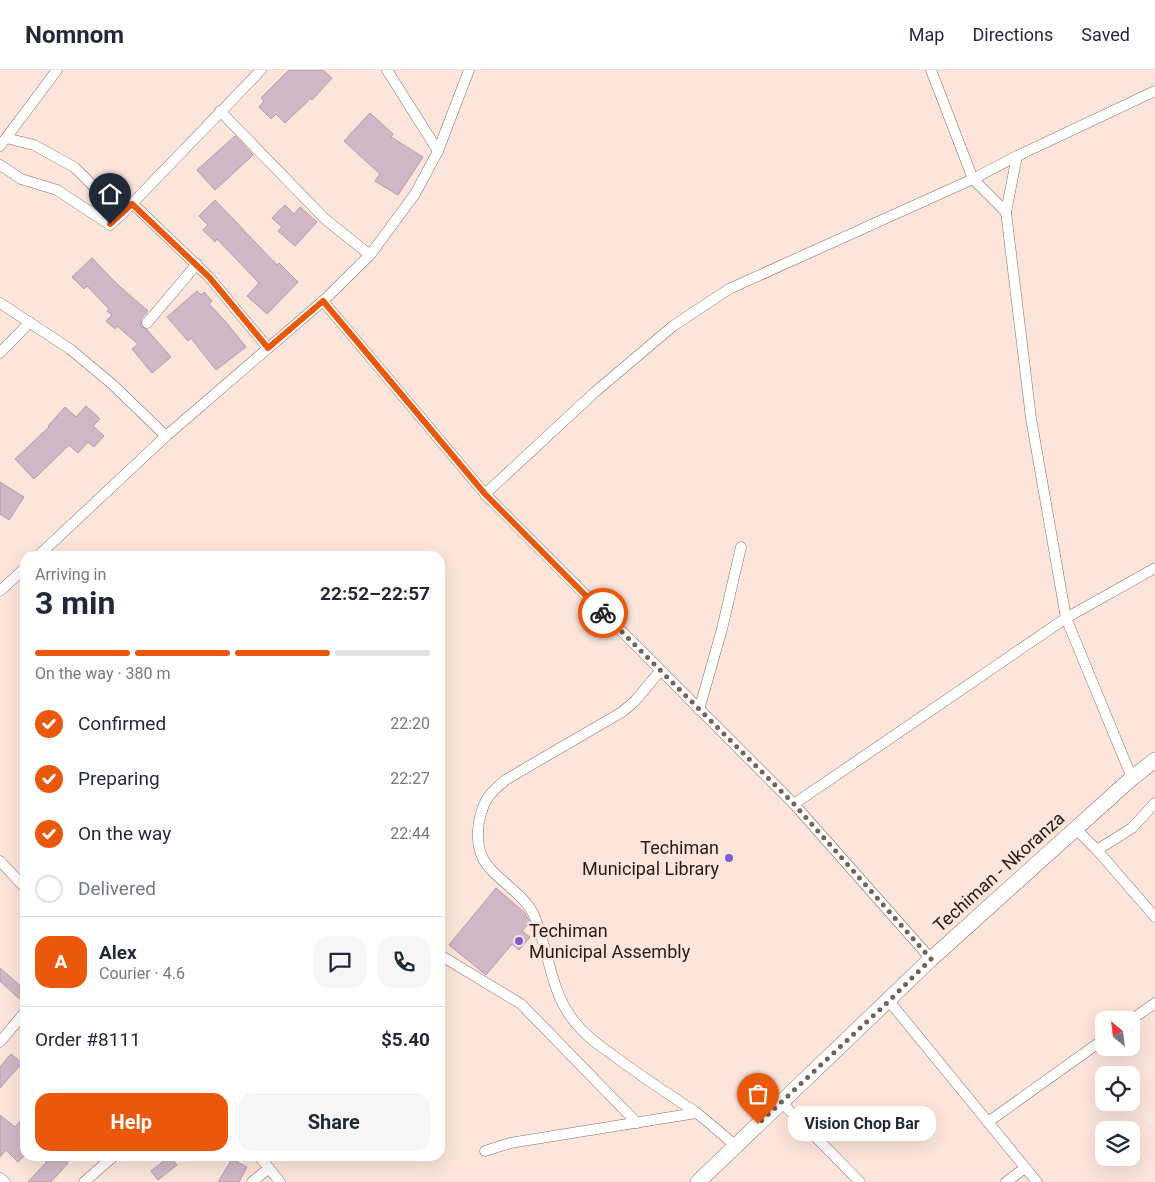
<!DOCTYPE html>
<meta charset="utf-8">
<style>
body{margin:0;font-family:Roboto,sans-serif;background:#f6f6f7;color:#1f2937;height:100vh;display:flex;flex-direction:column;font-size:19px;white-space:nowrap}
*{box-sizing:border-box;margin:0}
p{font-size:16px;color:#747a83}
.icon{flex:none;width:28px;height:28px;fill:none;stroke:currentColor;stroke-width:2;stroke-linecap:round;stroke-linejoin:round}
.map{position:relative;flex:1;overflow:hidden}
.panel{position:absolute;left:20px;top:481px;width:425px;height:610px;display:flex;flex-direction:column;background:#fff;border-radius:15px;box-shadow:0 5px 20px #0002}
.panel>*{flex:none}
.needle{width:32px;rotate:332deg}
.tools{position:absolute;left:1095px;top:941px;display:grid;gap:10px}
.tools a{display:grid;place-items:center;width:45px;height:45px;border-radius:10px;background:#fff;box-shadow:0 5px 20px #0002;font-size:25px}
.pin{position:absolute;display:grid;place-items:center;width:42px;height:42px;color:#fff;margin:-51px -21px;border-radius:50% 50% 50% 0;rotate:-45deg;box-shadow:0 0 5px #0007}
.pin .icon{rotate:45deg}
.courier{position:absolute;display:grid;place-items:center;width:50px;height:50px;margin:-25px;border:4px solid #ea580c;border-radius:50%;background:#fff;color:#222;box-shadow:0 1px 6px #0007}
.bubble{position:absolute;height:35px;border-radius:15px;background:#fff;box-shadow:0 5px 20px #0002;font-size:16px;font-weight:700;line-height:35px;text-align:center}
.summary em{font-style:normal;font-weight:700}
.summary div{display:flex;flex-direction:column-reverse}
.summary{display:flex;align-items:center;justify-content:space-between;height:85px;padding:0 15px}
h1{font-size:32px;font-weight:700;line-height:38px}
.bar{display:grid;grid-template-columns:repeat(4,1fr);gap:8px 5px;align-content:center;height:60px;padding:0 15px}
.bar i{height:6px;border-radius:4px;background:#e0e1e3}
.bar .on{background:#ea580c}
.bar p{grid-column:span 4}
.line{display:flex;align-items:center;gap:12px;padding:0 15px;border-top:1px solid #e0e1e3}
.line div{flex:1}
.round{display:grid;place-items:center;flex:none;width:52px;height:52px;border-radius:15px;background:#f6f6f7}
ol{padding:0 15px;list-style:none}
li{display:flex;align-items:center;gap:15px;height:55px}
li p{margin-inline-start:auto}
li .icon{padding:5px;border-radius:50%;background:#ea580c;color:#fff;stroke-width:4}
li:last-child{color:#747a83}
li i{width:28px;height:28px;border:2px solid #e0e1e3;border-radius:50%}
.primary-button{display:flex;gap:10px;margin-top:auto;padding:10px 15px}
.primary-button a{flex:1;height:58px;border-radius:15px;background:#ea580c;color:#fff;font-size:20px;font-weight:700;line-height:58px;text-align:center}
.primary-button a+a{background:#f6f6f7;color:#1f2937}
header{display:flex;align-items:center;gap:30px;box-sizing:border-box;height:70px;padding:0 25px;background:#fff;border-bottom:1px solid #e0e1e3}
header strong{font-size:24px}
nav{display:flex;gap:28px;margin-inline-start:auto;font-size:18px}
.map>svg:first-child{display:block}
.building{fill:#d2b7c7;stroke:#b59baa}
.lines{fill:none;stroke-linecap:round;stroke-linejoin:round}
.street-casing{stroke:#886e63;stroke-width:11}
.secondary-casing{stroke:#886e63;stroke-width:16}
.street{stroke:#fff;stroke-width:10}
.secondary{stroke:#fff;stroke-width:15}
.done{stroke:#71625c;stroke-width:5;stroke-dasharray:0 9}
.route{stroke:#ea580c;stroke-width:6}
.poi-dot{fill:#7c5dd8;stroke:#fde5db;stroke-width:2}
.labels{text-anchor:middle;stroke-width:5;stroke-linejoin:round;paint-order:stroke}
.poi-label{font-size:18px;fill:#261b17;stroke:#fde5db;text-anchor:end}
.street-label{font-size:18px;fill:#261b17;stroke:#fde5db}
</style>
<header>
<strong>Nomnom</strong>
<nav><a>Map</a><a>Directions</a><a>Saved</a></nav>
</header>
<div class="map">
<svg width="1155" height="1112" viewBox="0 0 1155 1112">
<rect width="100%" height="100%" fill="#fde5db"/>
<g class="building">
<polygon points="289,0 323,0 332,8 312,30 311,28 285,53 276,44 271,49 259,37 264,31 261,28"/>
<polygon points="370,43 393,64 391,67 423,87 398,125 375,111 380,104 344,71"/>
<polygon points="235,66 253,85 215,120 197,100"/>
<polygon points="215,130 277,195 279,193 298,212 267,244 247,226 259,213 217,169 215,172 203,160 208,155 199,146"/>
<polygon points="285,135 294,144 300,137 317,152 295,176 278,161 282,157 272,148"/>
<polygon points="92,188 118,215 148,241 141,249 141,256 147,260 171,287 152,303 132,279 138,274 117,256 115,259 106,251 112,245 107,241 109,239 87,216 84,219 72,207"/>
<polygon points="197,221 201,225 204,222 212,231 209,234 226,252 246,277 216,300 191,268 188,271 167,247"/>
<polygon points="86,336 100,349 93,356 104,366 94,377 88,372 78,383 69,375 34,409 15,389 49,357 48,356 65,337 76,347"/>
<polygon points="0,412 24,427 9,450 0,444"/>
<polygon points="496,818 524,842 530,852 522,861 530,867 519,880 512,874 486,905 449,875"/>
<polygon points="0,898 25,920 25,934 0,911"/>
<polygon points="11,984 22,993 0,1018 0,997"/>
<polygon points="0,1045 15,1057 25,1046 25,1085 18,1092 6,1080 0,1087"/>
<polygon points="52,1086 61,1086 68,1093 51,1112 28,1112"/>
<polygon points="170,1086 177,1095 158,1110 151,1101"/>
<polygon points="232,1089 247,1097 239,1112 218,1112"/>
</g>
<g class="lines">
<defs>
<g id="street">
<polyline points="387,0 438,81 469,0"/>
<polyline points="931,0 973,109 1006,142"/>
<polyline points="220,41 325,149 370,185"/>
<polyline points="6,68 34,75 74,97 122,144"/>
<polyline points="0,76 57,0"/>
<polyline points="1017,86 1006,142 1031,348 1066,548 1155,498"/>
<polyline points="0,95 21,109 57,120 110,155 122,144 261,0"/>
<polyline points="133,134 209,207 268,278"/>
<polyline points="323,231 485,424"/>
<polyline points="0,233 70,279 112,314 166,366"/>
<polyline points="147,253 197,194"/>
<polyline points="0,283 30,252"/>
<polyline points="38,486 166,366 323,231 370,185 415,124 438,81"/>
<polyline points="0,521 25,498"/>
<path d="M660 601 635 631 622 642 507 709C490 722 483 730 479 752 471 802 506 805 530 838 536 847 539 858 542 869 550 895 555 926 571 947 582 963 597 974 613 985 639 1005 667 1023 694 1041 708 1051 721 1064 735 1075"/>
<polyline points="699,640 722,559 741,477"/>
<polyline points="794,734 485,424 595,322 673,256 729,219 973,109 1017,86 1155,21"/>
<polyline points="1076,759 1097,780 1155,847"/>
<polyline points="1097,780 1132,758 1155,733"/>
<polyline points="0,791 25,818"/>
<polyline points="440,885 521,934 637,1053"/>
<polyline points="931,889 794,734 1066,548 1132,708"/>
<polyline points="889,931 1037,1112"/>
<polyline points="1131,950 1155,933"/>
<polyline points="0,972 25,942"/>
<polyline points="781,1032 860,1112"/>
<polyline points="988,1052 1104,969"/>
<polyline points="485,1081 510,1073 696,1043"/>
<polyline points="259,1086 280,1112"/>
<polyline points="0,1108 5,1112"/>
<polyline points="84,1112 114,1086"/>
<polyline points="252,1112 269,1098"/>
<polyline points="1006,1112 1025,1098"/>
</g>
<polyline id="secondary" points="698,1112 931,889 1132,708 1155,690"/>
</defs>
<use href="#street" class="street-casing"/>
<use href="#secondary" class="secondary-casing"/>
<use href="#street" class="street"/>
<use href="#secondary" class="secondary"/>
</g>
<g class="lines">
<polyline class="done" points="603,543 794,734 931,889 889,931 758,1054"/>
<polyline class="route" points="110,154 132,134 209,207 268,278 323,231 485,424 603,543"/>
</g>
<g class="poi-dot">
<circle cx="729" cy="788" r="5"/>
<circle cx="519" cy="871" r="5"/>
</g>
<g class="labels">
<g class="poi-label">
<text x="719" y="784">Techiman<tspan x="719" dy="21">Municipal Library</tspan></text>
<text x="529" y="867" text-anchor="start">Techiman<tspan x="529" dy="21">Municipal Assembly</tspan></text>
</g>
<g class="street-label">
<text transform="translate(999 802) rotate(-42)" y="6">Techiman - Nkoranza</text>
</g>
</g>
</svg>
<div class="tools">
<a><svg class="needle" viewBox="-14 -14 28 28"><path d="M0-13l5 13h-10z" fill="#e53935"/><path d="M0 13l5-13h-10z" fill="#747a83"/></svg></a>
<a><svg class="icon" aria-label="locate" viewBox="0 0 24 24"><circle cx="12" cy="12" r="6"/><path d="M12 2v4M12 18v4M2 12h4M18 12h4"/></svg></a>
<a><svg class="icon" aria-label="layers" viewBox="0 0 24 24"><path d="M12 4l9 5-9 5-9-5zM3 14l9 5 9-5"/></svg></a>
</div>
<div class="pin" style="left:758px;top:1054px;background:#ea580c"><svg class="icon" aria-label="bag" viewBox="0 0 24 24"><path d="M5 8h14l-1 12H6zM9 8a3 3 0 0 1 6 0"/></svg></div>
<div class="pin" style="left:110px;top:154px;background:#1f2937"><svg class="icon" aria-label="home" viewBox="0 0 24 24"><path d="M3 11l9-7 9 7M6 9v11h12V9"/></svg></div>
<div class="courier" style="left:603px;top:543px"><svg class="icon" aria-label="bike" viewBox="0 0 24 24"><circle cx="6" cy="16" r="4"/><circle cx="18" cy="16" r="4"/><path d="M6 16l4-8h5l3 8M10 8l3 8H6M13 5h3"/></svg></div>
<div class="bubble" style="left:788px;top:1036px;width:148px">Vision Chop Bar</div>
<section class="panel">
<div class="summary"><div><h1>3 min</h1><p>Arriving in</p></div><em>22:52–22:57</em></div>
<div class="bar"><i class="on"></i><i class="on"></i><i class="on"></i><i></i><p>On the way · 380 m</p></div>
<ol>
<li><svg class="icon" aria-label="check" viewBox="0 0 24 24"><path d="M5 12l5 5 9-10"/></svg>Confirmed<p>22:20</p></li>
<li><svg class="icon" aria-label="check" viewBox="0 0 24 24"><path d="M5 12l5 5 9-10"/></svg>Preparing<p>22:27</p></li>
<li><svg class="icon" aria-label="check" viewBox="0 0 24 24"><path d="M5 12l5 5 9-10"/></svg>On the way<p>22:44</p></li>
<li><i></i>Delivered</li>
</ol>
<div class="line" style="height:90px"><b class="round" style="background:#ea580c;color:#fff">A</b><div><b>Alex</b><p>Courier · 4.6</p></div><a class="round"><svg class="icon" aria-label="chat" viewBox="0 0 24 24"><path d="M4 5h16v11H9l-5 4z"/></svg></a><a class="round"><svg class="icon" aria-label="phone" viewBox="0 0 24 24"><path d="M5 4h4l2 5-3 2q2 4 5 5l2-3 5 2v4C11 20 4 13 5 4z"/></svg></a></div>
<div class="line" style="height:65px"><div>Order #8111</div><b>$5.40</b></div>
<div class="primary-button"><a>Help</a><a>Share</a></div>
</section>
</div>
